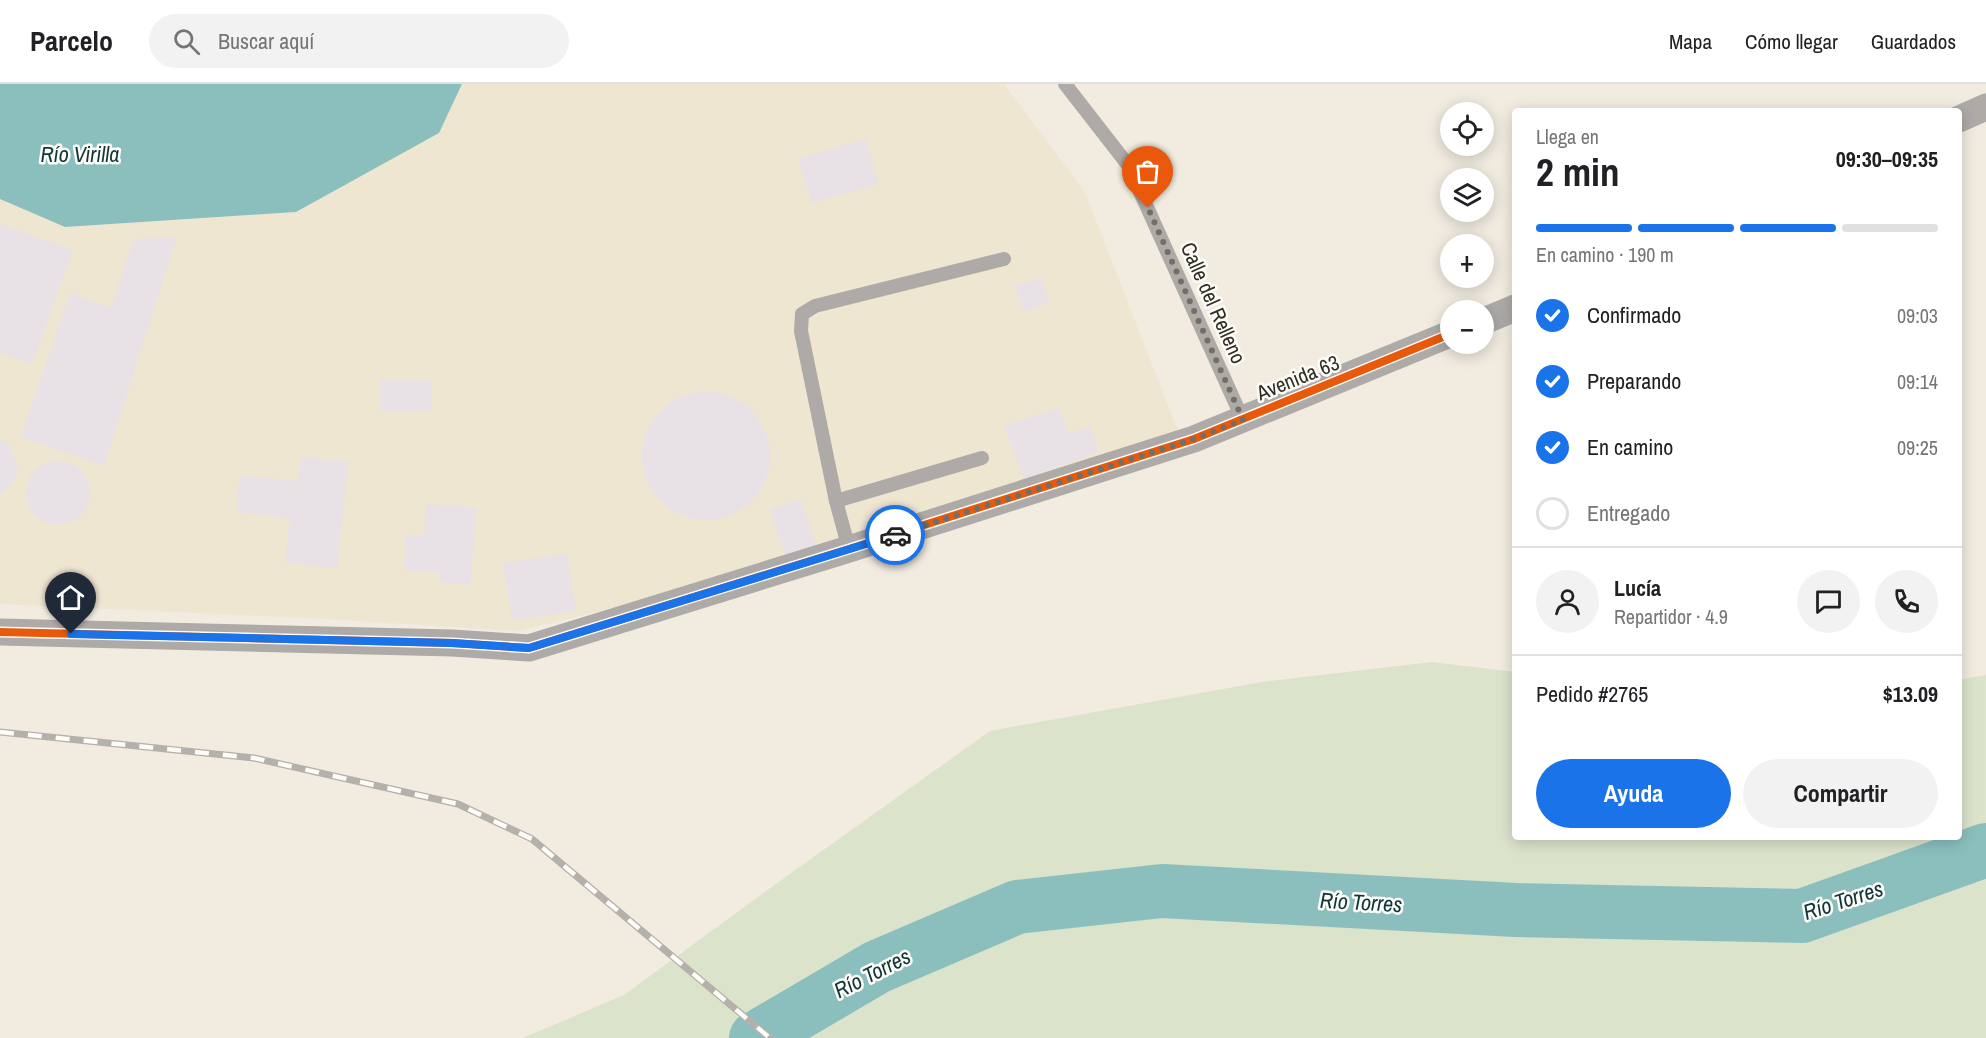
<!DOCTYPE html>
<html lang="es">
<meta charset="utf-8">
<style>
body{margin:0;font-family:"Archivo Narrow",sans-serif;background:#f2f2f2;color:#202124;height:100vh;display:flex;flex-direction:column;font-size:22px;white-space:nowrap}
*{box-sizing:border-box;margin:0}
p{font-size:20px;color:#757577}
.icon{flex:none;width:33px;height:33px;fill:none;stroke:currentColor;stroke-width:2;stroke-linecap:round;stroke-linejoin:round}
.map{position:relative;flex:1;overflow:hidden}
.panel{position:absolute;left:1512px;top:24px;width:450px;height:732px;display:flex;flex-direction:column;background:#fff;border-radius:6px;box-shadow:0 3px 15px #0003}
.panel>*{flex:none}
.controls{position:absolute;left:1440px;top:18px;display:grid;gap:12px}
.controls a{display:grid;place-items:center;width:54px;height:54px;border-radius:50%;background:#fff;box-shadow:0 3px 15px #0003;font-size:30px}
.pin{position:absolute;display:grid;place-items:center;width:51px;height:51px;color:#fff;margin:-62px -26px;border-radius:50% 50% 50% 0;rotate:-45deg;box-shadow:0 0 6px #0007}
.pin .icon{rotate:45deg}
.courier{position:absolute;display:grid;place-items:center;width:60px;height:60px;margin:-30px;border:4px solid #1a73e8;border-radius:50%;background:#fff;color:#222;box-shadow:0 2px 8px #0007}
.headline em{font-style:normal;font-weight:800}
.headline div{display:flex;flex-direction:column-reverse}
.headline{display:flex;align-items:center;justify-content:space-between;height:102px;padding:0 24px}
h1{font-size:39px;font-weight:800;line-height:45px}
.bar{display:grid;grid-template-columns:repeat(4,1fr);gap:9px 6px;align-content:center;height:72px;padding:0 24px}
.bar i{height:8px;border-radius:4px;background:#e0e0e0}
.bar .on{background:#1a73e8}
.bar p{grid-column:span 4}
.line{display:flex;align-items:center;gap:15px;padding:0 24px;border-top:2px solid #e0e0e0}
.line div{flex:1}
.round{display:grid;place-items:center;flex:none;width:63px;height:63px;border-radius:32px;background:#f2f2f2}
ol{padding:0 24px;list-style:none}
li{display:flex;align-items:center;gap:18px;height:66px}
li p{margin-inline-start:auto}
li .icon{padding:6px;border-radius:50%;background:#1a73e8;color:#fff;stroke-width:4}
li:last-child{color:#757577}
li i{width:33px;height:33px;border:3px solid #e0e0e0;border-radius:50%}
.cta{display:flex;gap:12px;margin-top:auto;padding:12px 24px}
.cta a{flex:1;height:69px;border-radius:36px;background:#1a73e8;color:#fff;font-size:24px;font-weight:800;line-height:69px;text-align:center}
.cta a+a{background:#f2f2f2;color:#202124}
header{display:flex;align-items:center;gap:36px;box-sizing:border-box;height:84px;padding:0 30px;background:#fff;border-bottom:2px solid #e0e0e0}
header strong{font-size:28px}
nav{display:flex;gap:33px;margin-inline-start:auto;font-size:21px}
.search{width:420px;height:54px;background:#f2f2f2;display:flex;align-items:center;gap:15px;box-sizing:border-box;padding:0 21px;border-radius:33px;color:#757577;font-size:22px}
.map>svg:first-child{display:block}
.built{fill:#efe6d2}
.green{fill:#dbe3cb}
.water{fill:#8abfbe}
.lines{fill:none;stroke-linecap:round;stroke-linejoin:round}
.river{stroke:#8abfbe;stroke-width:54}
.building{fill:#e8e1e6}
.service{stroke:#adaaa8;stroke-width:14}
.minor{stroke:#adaaa8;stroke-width:27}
.rail-casing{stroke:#b4b0aa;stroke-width:7}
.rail{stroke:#fefcf8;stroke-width:4.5;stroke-dasharray:14;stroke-linecap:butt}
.cycleway-casing{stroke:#fefcf8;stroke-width:11}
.cycleway{stroke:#e8590c;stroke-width:8}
.done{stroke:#736f66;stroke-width:6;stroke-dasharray:0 10.8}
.route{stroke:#1a73e8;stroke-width:8}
.labels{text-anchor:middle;stroke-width:5;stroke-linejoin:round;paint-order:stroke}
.street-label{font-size:21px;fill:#2f2c24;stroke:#fefcf8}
.water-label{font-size:22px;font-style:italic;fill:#0f3637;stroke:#fefcf8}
</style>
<header>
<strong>Parcelo</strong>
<div class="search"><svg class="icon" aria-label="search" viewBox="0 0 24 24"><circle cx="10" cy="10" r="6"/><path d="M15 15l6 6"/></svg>Buscar aquí</div>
<nav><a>Mapa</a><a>Cómo llegar</a><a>Guardados</a></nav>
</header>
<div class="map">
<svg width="1986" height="954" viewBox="0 0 1986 954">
<rect width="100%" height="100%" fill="#f1ebe0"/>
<polygon class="built" points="462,0 1004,0 1084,106 1178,347 649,515 518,547 325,535 0,520 0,115 65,143 296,128 439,49"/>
<polygon class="green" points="1432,578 1515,588 1515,753 1959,753 1959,596 1986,591 1986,954 523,954 624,911 773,802 990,647 1262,598"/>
<polygon class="water" points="0,0 462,0 439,49 296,128 65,143 0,115"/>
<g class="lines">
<polyline class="river" points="756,954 877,883 1017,823 1162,807 1516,826 1802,832 1986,766"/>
</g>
<g class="building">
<polygon points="866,55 879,100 812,119 798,74"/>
<polygon points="0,140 73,166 32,281 0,269"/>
<polygon points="177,153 104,382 21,353 70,209 111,224 134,155"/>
<polygon points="1041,194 1049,219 1023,227 1015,201"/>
<polygon points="380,295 432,296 432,328 380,327"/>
<circle cx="706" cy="372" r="64"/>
<polygon points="1059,323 1069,350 1090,342 1099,368 1024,395 1004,342"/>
<polygon points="0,354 10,362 17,380 17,390 13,400 0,411"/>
<polygon points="301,373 349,377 337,484 285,479 290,434 236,428 240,391 298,397"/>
<circle cx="58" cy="409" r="32"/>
<polygon points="801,415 817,464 786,474 770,425"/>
<polygon points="426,420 477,424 470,501 439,498 440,489 403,486 406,451 424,452"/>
<polygon points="567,469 576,527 512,537 503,479"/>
</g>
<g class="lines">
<g class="service">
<polyline points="1065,0 1128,81 1243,336"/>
<polyline points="836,417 982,374"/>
<polyline points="849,465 836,417 801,247 802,230 815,222 1004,175"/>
</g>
<g class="minor">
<polyline points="1959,35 1986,23"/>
<polyline points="1484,237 1515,224"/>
<polyline points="0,548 452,559 529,564 849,465 1194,355 1450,250"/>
</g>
<defs>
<polyline id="rail" points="0,648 254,674 458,720 532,755 770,954"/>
</defs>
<use href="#rail" class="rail-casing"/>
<use href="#rail" class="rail"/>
<defs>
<polyline id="cycleway" points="0,548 452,559 529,564 849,465 1194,355 1450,250"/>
</defs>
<use href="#cycleway" class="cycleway-casing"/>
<use href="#cycleway" class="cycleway"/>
</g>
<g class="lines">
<polyline class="done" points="895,451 1194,355 1243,336 1148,124"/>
<polyline class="route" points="71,550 452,559 529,564 895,451"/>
</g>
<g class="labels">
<g class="street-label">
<text transform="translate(1213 219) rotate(66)" y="7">Calle del Relleno</text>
<text transform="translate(1298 294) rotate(-22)" y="7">Avenida 63</text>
</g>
<g class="water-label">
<text x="80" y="78">Río Virilla</text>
<text transform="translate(1843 816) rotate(-18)" y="8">Río Torres</text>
<text transform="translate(1361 818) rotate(3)" y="8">Río Torres</text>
<text transform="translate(872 889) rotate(-27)" y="8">Río Torres</text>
</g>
</g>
</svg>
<div class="controls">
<a><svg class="icon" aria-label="locate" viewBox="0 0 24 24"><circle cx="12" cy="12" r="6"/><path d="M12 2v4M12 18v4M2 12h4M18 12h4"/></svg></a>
<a><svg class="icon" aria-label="layers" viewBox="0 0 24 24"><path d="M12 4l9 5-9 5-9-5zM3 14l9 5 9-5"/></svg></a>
<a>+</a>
<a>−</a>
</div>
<div class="pin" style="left:1148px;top:124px;background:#ea580c"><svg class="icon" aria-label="bag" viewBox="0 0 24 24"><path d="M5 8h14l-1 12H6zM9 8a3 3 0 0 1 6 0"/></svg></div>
<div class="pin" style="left:71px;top:550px;background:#1f2937"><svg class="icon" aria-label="home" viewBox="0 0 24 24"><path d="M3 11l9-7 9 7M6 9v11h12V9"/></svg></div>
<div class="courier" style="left:895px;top:451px"><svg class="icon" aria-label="car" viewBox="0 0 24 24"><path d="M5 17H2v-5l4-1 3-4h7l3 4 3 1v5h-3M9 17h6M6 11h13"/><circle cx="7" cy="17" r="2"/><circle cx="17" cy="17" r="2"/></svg></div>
<section class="panel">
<div class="headline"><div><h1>2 min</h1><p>Llega en</p></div><em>09:30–09:35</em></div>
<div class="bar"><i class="on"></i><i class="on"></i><i class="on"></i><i></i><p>En camino · 190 m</p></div>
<ol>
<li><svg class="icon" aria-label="check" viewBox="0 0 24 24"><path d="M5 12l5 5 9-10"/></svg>Confirmado<p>09:03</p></li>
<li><svg class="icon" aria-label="check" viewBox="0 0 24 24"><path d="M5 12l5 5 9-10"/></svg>Preparando<p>09:14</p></li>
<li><svg class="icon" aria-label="check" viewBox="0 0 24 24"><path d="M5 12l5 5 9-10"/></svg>En camino<p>09:25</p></li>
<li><i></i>Entregado</li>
</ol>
<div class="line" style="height:108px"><a class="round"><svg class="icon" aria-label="person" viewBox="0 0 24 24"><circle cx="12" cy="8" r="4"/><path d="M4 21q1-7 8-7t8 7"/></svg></a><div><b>Lucía</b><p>Repartidor · 4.9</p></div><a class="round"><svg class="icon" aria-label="chat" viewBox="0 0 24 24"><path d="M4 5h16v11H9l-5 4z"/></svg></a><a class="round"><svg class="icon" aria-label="phone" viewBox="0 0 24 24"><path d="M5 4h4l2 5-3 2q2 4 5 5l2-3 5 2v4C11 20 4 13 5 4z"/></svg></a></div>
<div class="line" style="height:78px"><div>Pedido #2765</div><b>$13.09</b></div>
<div class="cta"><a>Ayuda</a><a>Compartir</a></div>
</section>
</div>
